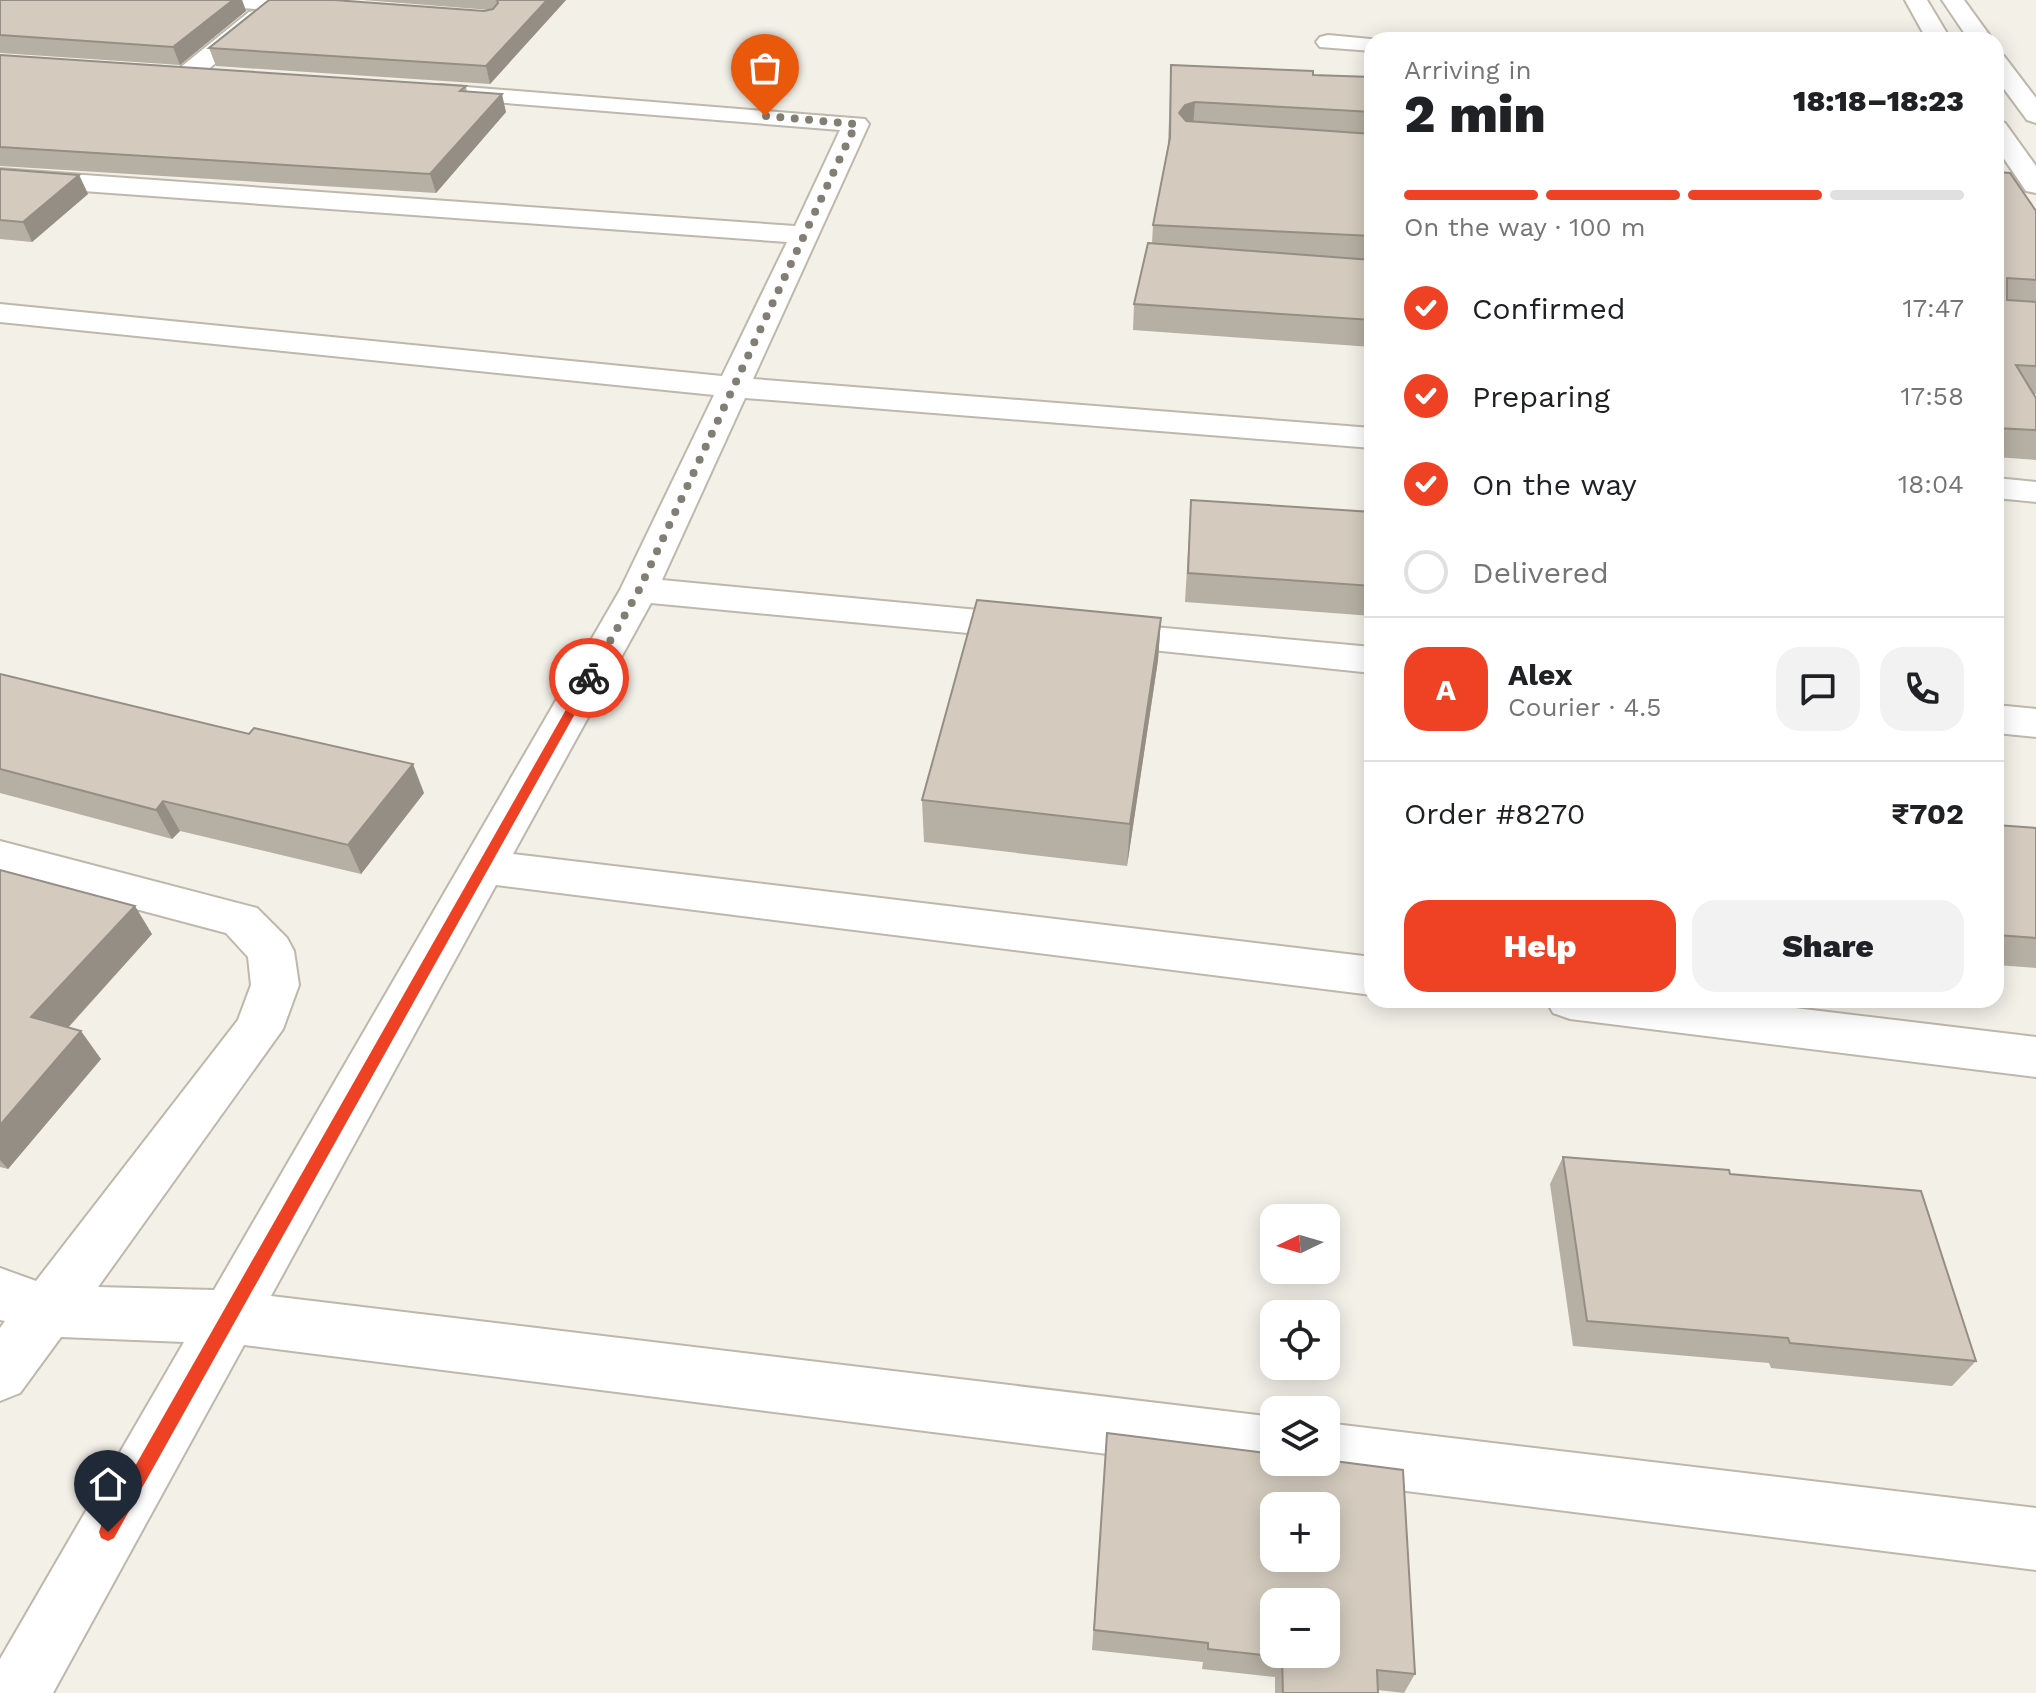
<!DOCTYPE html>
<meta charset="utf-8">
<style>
body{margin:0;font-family:"Work Sans",sans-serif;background:#f2f2f2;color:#202124;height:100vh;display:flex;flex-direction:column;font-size:30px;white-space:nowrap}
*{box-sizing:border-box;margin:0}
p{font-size:26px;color:#757577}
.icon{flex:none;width:44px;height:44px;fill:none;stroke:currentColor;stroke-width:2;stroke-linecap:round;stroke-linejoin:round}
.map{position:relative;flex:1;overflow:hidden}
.details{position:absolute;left:1364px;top:32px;width:640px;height:976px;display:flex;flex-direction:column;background:#fff;border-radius:24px;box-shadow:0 4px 20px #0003}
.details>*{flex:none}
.needle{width:52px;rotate:265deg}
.fabs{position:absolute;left:1260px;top:1204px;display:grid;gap:16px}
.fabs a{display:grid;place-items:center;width:80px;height:80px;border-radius:16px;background:#fff;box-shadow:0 4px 20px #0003;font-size:40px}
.pin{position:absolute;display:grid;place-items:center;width:68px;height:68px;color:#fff;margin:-82px -34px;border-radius:50% 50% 50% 0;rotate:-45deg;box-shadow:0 0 8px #0007}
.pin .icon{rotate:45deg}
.courier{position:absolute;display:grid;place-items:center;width:80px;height:80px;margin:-40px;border:6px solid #ef4123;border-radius:50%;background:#fff;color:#222;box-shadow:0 2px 10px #0007}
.summary em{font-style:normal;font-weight:800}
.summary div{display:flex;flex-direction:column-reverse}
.summary{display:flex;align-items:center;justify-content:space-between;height:136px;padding:0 40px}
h1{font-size:52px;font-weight:800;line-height:60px}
.bar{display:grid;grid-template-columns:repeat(4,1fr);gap:12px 8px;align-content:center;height:96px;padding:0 40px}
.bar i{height:10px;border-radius:6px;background:#e0e0e0}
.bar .current{background:#ef4123}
.bar p{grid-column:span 4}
.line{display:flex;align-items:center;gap:20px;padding:0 40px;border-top:2px solid #e0e0e0}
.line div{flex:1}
.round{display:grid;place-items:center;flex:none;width:84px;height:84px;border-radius:24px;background:#f2f2f2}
ol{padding:0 40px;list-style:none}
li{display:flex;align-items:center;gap:24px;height:88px}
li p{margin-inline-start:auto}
li .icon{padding:8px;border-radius:50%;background:#ef4123;color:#fff;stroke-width:4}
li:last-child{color:#757577}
li i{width:44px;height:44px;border:4px solid #e0e0e0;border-radius:50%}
.primary-button{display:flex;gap:16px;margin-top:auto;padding:16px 40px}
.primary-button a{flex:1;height:92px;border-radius:24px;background:#ef4123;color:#fff;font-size:32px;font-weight:800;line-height:92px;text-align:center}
.primary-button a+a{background:#f2f2f2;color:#202124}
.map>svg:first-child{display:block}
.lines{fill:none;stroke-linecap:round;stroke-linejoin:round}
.street-casing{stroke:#beb7ab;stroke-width:4}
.street{fill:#fff;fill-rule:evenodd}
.wall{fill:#b6afa3}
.shaded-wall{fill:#948e85}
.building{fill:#d4cbbe;stroke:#948e85;stroke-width:2;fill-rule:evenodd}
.route{fill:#ef4123}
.done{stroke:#837e75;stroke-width:8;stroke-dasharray:0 14.4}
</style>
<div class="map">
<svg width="2036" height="1693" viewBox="0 0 2036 1693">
<rect width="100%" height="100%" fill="#f3f0e8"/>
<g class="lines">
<defs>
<g id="street">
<polygon points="218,0 323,0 334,2 337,7 334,12 326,14 229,7"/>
<polygon points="1905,0 1927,0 1951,40 1927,40"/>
<polygon points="1942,0 1964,0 1993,40 1969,40"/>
<polygon points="257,10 265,12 268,17 265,22 194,81 176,81 173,76 176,71 249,12"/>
<polygon points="1328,35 1381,40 1372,40 1372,51 1320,47 1316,42 1320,37"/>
<polygon points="1996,54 2004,56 2036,98 2036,123 2027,120 1996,78"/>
<polygon points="441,85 865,119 869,124 753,379 1372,428 1372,448 745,398 662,580 1031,615 1045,618 1050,627 1045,636 1031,639 651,603 513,854 1372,957 1372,995 496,885 271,1296 1274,1417 1274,1462 1297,1462 1295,1467 1274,1475 244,1345 53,1693 0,1693 0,1659 184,1342 61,1337 20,1393 0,1401 0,1328 5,1321 0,1320 0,1268 36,1281 238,1020 251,985 248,957 226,933 0,873 0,841 257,908 287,938 294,951 299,985 283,1029 98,1287 214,1290 620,590 714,395 0,322 0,304 722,376 787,242 0,185 0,169 795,226 840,130 432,97 429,92 432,87"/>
<polygon points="1996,120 2005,123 2036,166 2036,193 2026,191 1996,147"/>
<polygon points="1996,478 2036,482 2036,502 1996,498"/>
<polygon points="1099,622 1372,647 1372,673 1085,643 1080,634 1085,625"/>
<polygon points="1996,705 2036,709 2036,737 1996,733"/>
<polygon points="1546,1000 1729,1000 2036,1037 2036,1077 1570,1019 1553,1013"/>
<polygon points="1326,1423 2036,1508 2036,1570 1326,1481 1305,1473 1300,1462 1326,1462"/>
</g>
</defs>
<use href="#street" class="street-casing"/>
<use href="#street" class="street"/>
</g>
<g class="wall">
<polygon points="0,0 242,0 246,11 180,65 0,53"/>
<polygon points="363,0 566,0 490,84 216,66 209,48 490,10"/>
<polygon points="0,55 466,86 467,92 506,112 436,193 0,166"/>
<polygon points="1171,65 1313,75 1372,77 1372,347 1133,330 1134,304 1152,243 1153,225 1168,145"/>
<polygon points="0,169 79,175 88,194 32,242 0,239"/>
<polygon points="1996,172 2036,211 2036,394 2034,394 2036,398 2036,460 1996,457"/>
<polygon points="1191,500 1372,512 1372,616 1185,602"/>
<polygon points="1161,618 1158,660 1127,866 924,842 922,800"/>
<polygon points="0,674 424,793 361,874 180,831 172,839 0,793"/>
<polygon points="1996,825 2036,828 2036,968 1996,965"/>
<polygon points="0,870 152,934 68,1028 101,1059 8,1169 0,1167"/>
<polygon points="1563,1157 1730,1174 1976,1361 1952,1386 1771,1368 1769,1363 1573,1346 1550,1184"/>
<polygon points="1107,1433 1415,1674 1404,1693 1378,1690 1378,1693 1275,1693 1275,1677 1202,1669 1203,1662 1092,1650"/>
</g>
<g class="shaded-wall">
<polygon points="233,0 242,0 246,11 180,65 173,47"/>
<polygon points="547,0 566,0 490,84 486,66"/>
<polygon points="502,94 506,112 436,193 430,174"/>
<polygon points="1195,102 1193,126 1183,129 1179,113 1185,105"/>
<polygon points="79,175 88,194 32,242 23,222"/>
<polygon points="1161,618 1158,660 1127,866 1130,824"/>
<polygon points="413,764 424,793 361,874 348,845"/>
<polygon points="163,801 180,831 172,839 156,810"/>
<polygon points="135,906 152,934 52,1045 31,1017"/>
<polygon points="81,1031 101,1059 8,1169 0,1160 0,1125"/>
</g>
<g class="building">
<polygon points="0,0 233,0 173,47 0,35"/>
<polygon points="269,0 334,0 484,11 493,9 498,3 497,0 547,0 486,66 209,48"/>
<polygon points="0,55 466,86 460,91 502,94 430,174 0,147"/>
<polygon points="1171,65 1313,71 1313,75 1372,77 1372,112 1195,102 1185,105 1179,113 1186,121 1372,134 1372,236 1153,225 1170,138"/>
<polygon points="0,169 79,175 23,222 0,220"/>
<polygon points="1996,172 2010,173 2036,211 2036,280 2007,278 2007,300 2036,302 2036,366 2016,365 2036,398 2036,430 1996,428"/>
<polygon points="1148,243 1372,260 1372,320 1134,304"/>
<polygon points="1191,500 1372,512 1372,586 1188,573"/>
<polygon points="977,600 1161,618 1130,824 922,800"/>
<polygon points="0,674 249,734 254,728 413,764 348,845 163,801 156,810 0,769"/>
<polygon points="1996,825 2036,828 2036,938 1996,935"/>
<polygon points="0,870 135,906 31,1017 81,1031 0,1125"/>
<polygon points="1563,1157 1729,1170 1730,1174 1921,1191 1976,1361 1790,1343 1788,1338 1587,1321"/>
<path d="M1107 1433 1274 1454V1462H1326V1458L1334 1461 1403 1470 1415 1674 1377 1670 1378 1693H1283L1282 1657 1208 1649V1643L1094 1630ZM1274 1506H1326V1558H1274ZM1274 1602H1326V1654H1274Z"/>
</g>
<polygon class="route" points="589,674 595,678 114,1538 108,1541 101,1538 99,1532 101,1526 584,678"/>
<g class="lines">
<polyline class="done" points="589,678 639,590 856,124 765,116"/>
</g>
</svg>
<div class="fabs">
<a><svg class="needle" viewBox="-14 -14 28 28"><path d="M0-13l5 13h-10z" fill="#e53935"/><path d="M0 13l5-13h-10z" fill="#757577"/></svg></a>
<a><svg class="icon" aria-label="locate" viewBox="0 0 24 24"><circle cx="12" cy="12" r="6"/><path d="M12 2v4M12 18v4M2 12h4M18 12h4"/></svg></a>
<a><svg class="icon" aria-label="layers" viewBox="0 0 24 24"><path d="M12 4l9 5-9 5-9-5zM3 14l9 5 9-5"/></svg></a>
<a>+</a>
<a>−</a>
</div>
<div class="pin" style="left:765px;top:116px;background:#ea580c"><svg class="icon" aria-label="bag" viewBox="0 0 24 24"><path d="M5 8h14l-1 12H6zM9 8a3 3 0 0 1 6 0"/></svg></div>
<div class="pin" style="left:108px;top:1532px;background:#1f2937"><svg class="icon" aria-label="home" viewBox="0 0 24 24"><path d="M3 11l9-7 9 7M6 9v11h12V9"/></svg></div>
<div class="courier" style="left:589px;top:678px"><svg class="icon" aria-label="bike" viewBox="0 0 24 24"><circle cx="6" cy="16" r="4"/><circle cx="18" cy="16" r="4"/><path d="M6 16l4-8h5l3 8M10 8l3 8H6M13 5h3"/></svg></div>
<section class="details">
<div class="summary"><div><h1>2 min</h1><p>Arriving in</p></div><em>18:18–18:23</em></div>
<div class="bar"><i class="current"></i><i class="current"></i><i class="current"></i><i></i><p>On the way · 100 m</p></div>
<ol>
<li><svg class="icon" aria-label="check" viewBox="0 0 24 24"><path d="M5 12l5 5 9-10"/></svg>Confirmed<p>17:47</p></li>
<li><svg class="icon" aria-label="check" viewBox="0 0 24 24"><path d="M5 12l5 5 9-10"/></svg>Preparing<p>17:58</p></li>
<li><svg class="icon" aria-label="check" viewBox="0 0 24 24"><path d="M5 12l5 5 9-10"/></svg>On the way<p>18:04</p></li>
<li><i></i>Delivered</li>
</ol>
<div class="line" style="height:144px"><b class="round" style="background:#ef4123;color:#fff">A</b><div><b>Alex</b><p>Courier · 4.5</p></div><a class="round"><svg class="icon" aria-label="chat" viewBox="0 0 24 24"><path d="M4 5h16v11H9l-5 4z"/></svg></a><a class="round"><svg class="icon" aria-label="phone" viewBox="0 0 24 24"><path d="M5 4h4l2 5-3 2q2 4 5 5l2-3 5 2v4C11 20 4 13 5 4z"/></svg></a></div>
<div class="line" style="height:104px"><div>Order #8270</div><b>₹702</b></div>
<div class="primary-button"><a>Help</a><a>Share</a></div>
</section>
</div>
